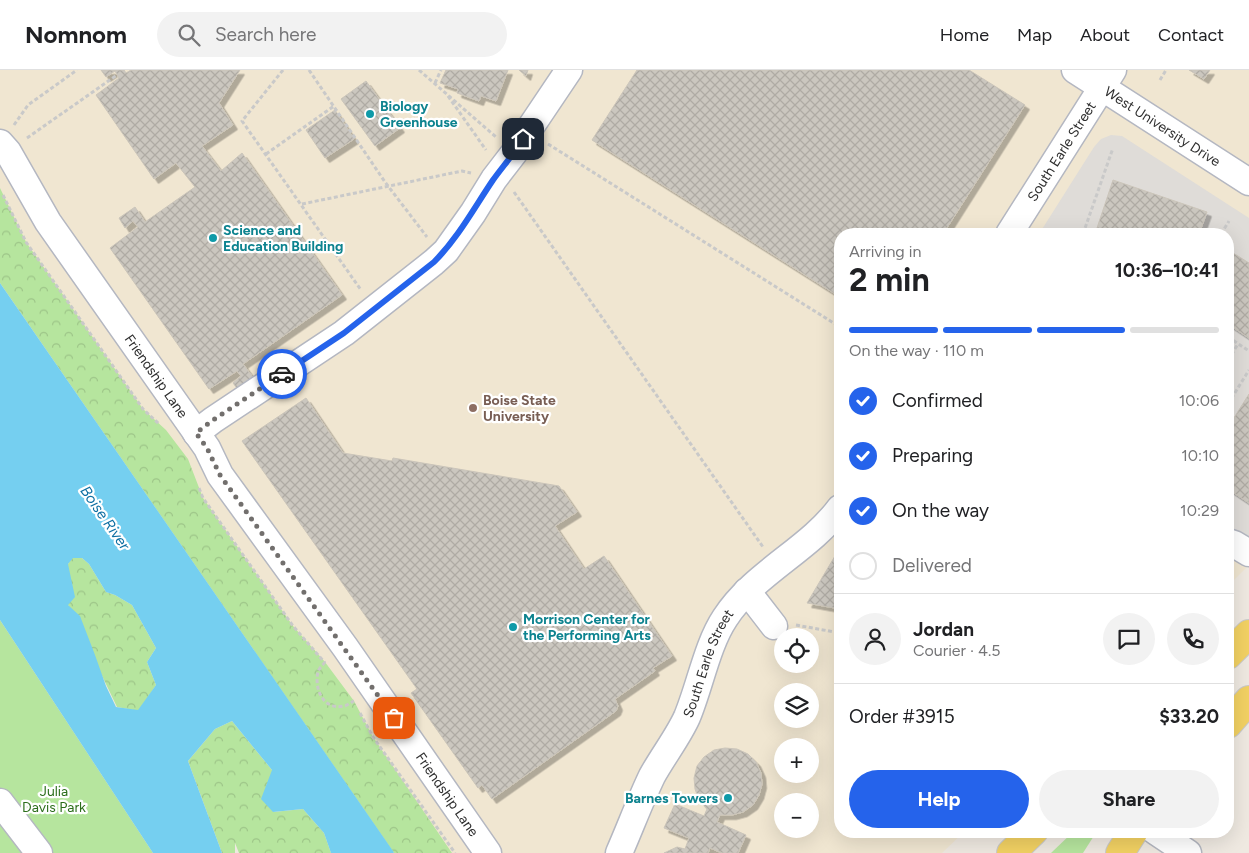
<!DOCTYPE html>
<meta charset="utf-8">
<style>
body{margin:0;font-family:Figtree,sans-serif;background:#f2f2f2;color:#202124;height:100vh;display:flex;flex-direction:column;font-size:19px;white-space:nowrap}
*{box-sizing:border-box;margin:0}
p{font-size:16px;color:#757577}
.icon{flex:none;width:28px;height:28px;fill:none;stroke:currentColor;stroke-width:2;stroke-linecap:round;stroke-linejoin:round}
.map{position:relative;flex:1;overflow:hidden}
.details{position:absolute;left:834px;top:158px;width:400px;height:610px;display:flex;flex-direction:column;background:#fff;border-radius:20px;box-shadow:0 5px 20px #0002}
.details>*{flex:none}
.buttons{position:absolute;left:774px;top:558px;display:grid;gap:10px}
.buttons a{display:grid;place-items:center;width:45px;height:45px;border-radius:50%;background:#fff;box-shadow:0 5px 20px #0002;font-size:25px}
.pin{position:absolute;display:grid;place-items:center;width:42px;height:42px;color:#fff;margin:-21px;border-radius:10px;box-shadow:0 2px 8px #0006}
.courier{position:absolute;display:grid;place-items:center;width:50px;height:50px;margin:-25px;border:4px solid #2563eb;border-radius:50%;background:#fff;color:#222;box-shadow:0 1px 6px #0007}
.overview em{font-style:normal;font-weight:700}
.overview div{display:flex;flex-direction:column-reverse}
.overview{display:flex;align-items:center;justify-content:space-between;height:85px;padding:0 15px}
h1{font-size:32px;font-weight:700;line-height:38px}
.bar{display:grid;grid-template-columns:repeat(4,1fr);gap:8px 5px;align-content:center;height:60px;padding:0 15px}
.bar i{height:6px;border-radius:4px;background:#e0e0e0}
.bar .on{background:#2563eb}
.bar p{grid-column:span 4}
.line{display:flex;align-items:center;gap:12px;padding:0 15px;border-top:1px solid #e0e0e0}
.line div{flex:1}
.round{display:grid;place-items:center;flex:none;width:52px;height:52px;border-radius:26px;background:#f2f2f2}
ol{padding:0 15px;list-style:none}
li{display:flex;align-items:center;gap:15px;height:55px}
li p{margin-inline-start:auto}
li .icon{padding:5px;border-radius:50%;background:#2563eb;color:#fff;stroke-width:4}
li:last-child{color:#757577}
li i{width:28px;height:28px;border:2px solid #e0e0e0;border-radius:50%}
.button{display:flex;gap:10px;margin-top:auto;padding:10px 15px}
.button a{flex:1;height:58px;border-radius:30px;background:#2563eb;color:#fff;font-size:20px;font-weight:700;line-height:58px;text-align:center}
.button a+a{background:#f2f2f2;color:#202124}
header{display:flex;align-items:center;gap:30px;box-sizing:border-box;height:70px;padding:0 25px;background:#fff;border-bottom:1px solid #e0e0e0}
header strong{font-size:24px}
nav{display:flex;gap:28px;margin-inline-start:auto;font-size:18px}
.search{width:350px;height:45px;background:#f2f2f2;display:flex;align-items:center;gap:12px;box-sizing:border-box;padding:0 18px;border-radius:28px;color:#757577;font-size:19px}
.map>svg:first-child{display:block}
.education{fill:#f0e6d1;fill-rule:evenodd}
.forest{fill:url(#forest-crowns)}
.park{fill:#b6e59e}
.plaza{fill:#dfdcd8}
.water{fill:#75cff0;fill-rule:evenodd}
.building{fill:url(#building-cross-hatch);stroke:#cbc5ba;filter:url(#shadow)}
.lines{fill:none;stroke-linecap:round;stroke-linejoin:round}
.minor-casing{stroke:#b4b7c1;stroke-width:29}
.major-casing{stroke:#c9c9c9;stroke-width:30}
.path{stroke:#c9c9c9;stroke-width:3;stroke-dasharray:4 2.5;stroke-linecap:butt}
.minor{stroke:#fff;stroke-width:26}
.major{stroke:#f2d163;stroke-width:28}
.done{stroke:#726f6d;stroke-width:5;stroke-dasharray:0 9}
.route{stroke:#2563eb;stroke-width:6}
.culture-dot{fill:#0f9aa8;stroke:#fff;stroke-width:2}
.education-dot{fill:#8d6e63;stroke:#fff;stroke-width:2}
.labels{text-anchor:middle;stroke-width:4.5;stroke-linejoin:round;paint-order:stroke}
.culture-label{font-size:14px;font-weight:bold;fill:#0d838f;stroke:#fff;text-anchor:start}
.street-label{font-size:14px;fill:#2e2e2e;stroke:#fff}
.education-label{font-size:14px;font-weight:bold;fill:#785e54;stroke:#fff;text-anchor:start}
.park-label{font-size:14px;fill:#2c6e1b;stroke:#fff}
.water-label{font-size:15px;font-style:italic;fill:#0d6fa3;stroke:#fff}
</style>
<header>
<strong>Nomnom</strong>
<div class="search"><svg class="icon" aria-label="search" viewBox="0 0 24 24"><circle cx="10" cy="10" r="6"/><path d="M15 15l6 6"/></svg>Search here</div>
<nav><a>Home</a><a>Map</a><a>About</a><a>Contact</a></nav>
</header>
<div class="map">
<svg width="1249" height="783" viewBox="0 0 1249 783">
<defs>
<pattern id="forest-crowns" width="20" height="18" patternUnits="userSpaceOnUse" patternTransform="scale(1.25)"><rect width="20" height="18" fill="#b6e59e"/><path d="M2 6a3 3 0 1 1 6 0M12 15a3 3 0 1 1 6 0" fill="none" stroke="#9dc588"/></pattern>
<pattern id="building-cross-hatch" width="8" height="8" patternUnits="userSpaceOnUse" patternTransform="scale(1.25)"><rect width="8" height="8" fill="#cbc7bf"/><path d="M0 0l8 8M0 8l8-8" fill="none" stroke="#afaba4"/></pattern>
<filter id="shadow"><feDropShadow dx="4.5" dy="4.5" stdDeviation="0" flood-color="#0004"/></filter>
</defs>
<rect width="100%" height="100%" fill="#efe9e1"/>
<path class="education" d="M0 0H1249V495L1228 516V164H840V761H965L942 783H404L0 181ZM782 566H810V594H782ZM782 621H810V649H782ZM782 676H810V704H782ZM782 731H810V759H782Z"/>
<g class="forest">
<polygon points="0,118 26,172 143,339 166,360 188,389 203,428 293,556 325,592 354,631 373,667 452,783 394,783 0,213"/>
<polygon points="72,488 82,488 89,494 106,522 115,525 132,535 156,578 147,592 156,615 139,641 117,637 68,535 68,494"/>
<polygon points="232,651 272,700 273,742 303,739 324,763 331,783 239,783 235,773 235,783 222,783 188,691 215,659"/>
</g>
<g class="park">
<polygon points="0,550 153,783 0,783"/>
<polygon points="1074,761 1097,761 1083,783 1051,783"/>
</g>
<polygon class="plaza" points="1111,65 1122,66 1249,148 1249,469 1238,462 1228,457 1228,164 1039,164 1094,77 1101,69"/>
<path class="water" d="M0 213 393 781 394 783H331L324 763 303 739 273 742 261 729 272 700 232 651 215 659 188 691 222 783H153L0 550ZM73 488H82L89 494 106 522 115 525 132 535 156 578 147 592 156 615 138 640 116 637 106 616 95 585 80 546 68 535 75 527 68 494Z"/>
<g class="building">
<polygon points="101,0 124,0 126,3 131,0 240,0 219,33 233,55 202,76 221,101 242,83 342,225 243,294 254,309 239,321 233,313 241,306 237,301 209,319 110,178 138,157 133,151 125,158 119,148 135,137 145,152 195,117 176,93 154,109 96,25 119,8 115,1 106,7"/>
<polygon points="446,0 508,0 496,31 481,26 479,31 457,23 458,19 440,13"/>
<polygon points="519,0 528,0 526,6"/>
<polygon points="637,0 969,0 1025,35 943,164 840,164 840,227 592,70"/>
<polygon points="1189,0 1210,0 1204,9"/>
<polygon points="366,11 400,58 375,76 341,29"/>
<polygon points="335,40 354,69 325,88 306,60"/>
<polygon points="1113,110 1207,142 1199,164 1095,164"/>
<polygon points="1230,181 1249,193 1249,268 1228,254 1228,185"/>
<polygon points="1249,324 1249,433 1228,419 1228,348 1232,351"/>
<polygon points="306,328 343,383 392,391 393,388 559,416 577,442 555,456 584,499 604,486 672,586 653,598 655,601 615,629 618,636 616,641 492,729 482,715 478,718 411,623 417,619 242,371"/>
<polygon points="838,481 840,481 840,539 807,533"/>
<polygon points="725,678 737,679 748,684 756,692 761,703 762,714 759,725 753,735 743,742 732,745 720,745 717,752 746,765 738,783 722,783 710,778 708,783 664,783 677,777 685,779 689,768 664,758 675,734 704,746 707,739 699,730 695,719 694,708 697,696 704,687 714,680"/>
</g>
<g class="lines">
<defs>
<g id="minor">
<path id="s1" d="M1075 0 1249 112"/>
<path id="s2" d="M0 73 8 82 48 152 207 378 220 405 345 577 488 783"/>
<path id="s3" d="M1009 164 1113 0"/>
<polyline points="196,363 213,350 344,263 434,192 446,181 473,143 494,109 514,83 530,58 569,0"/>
<polyline points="1228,472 1234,474 1249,483"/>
<polyline points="747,521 774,556"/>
<polyline points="0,732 39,783"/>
<polyline points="1155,761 1188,783"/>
<path id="s4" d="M619 783C630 758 640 731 652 706 663 686 678 667 687 647 700 616 707 575 725 548 754 503 809 480 840 438"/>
</g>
<g id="major">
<polyline points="1228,585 1249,564"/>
<polyline points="1228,654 1249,630"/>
<polyline points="1011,783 1034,761"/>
<polyline points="1120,783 1134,761"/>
</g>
</defs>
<use href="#minor" class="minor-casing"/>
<use href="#major" class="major-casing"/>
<g class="path">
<polyline points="283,0 242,51 361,220"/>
<polyline points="309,0 385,112 427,167"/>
<polyline points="419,0 496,67"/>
<polyline points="1160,10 1166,0"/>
<polyline points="435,13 441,0"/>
<polyline points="448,26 486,80"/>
<polyline points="14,55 28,35 77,0"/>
<polyline points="27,68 117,5"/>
<polyline points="548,74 840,257"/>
<polyline points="266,84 334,36"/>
<polyline points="514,122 763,477"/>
<polyline points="3,125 26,172 143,339 159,354"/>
<polyline points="302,134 462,101 471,103"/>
<polyline points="1083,164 1113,78"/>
<polyline points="1221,164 1229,151"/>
<polyline points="1228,267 1249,281"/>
<polyline points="1228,290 1238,274"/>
<polyline points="1228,334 1249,300"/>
<polyline points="199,418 203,428 293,556 325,593"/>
<polyline points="796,555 840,563"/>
<path d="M325 592C323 595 319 598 318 602 314 618 323 641 344 636 347 636 351 632 354 631"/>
<polyline points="360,643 373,667 455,783"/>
</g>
<use href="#minor" class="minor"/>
<use href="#major" class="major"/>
</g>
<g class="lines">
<polyline class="done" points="282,304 213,350 196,363 207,378 220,405 394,648"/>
<path class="route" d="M282 304 344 263 434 192C458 168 474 138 493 110 503 96 514 84 523 69"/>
</g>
<g class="culture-dot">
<circle cx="370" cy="44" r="5"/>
<circle cx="213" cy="168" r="5"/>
<circle cx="513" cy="557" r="5"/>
<circle cx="728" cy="728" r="5"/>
</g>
<circle class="education-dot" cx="473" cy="338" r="5"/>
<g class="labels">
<g class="culture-label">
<text x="380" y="41">Biology<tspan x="380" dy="16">Greenhouse</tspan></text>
<text x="223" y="165">Science and<tspan x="223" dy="16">Education Building</tspan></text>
<text x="523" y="554">Morrison Center for<tspan x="523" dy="16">the Performing Arts</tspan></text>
<text x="718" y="733" text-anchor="end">Barnes Towers</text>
</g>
<g class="street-label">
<text dy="5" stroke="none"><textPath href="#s1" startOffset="104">West University Drive</textPath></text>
<text dy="5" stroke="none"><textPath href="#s3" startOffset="98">South Earle Street</textPath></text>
<text dy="5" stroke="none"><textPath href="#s2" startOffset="281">Friendship Lane</textPath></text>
<text dy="5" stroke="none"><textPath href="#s4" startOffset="210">South Earle Street</textPath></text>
<text dy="5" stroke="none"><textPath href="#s2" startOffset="791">Friendship Lane</textPath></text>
</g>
<g class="education-label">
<text x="483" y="335">Boise State<tspan x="483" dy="16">University</tspan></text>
</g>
<g class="park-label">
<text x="54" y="726">Julia<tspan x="54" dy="16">Davis Park</tspan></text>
</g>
<g class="water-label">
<text transform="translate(105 448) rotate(55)" y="5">Boise River</text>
</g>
</g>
</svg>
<div class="buttons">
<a><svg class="icon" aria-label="locate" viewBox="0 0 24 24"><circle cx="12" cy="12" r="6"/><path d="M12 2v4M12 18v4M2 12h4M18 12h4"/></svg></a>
<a><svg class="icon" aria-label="layers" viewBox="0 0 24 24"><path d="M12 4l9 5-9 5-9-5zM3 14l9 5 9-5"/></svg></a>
<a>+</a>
<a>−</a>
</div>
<div class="pin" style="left:394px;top:648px;background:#ea580c"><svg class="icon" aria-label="bag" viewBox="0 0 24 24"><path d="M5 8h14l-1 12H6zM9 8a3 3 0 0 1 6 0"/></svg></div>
<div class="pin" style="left:523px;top:69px;background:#1f2937"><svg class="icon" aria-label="home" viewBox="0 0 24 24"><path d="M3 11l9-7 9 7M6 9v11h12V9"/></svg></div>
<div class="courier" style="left:282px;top:304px"><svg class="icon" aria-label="car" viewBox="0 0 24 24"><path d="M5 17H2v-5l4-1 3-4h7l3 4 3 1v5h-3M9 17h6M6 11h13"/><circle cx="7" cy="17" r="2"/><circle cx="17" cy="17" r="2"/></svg></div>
<section class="details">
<div class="overview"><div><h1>2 min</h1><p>Arriving in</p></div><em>10:36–10:41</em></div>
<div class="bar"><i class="on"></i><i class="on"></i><i class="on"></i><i></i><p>On the way · 110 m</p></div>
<ol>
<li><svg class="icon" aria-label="check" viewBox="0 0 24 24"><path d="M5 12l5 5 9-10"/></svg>Confirmed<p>10:06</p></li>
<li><svg class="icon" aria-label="check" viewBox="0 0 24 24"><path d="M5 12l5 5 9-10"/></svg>Preparing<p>10:10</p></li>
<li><svg class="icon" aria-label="check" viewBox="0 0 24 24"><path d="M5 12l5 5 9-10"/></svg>On the way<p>10:29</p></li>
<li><i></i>Delivered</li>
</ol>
<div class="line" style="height:90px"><a class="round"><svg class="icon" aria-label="person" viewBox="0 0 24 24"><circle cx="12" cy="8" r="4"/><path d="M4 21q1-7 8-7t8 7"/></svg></a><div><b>Jordan</b><p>Courier · 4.5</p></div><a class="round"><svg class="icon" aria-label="chat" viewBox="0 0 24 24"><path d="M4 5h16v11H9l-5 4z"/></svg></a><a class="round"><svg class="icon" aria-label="phone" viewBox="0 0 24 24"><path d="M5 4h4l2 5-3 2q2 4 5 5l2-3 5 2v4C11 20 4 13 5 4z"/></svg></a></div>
<div class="line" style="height:65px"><div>Order #3915</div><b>$33.20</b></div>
<div class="button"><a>Help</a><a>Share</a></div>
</section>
</div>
